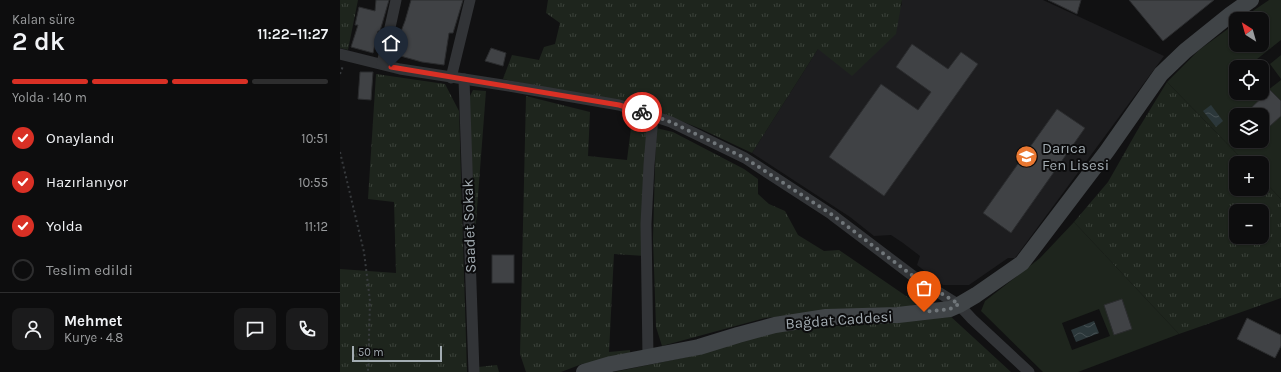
<!DOCTYPE html>
<html lang="tr">
<meta charset="utf-8">
<style>
body{margin:0;font-family:Karla,sans-serif;background:#1b1b1c;color:#f1f3f6;height:100vh;display:flex;flex-direction:column;font-size:15px;white-space:nowrap}
*{box-sizing:border-box;margin:0}
p{font-size:13px;color:#9a9c9e}
.icon{flex:none;width:22px;height:22px;fill:none;stroke:currentColor;stroke-width:2;stroke-linecap:round;stroke-linejoin:round}
.map{position:relative;flex:1;overflow:hidden}
.side{display:flex;flex-direction:column;background:#0d0d0e;width:340px}
.side>*{flex:none}
.needle{width:26px;rotate:323deg}
.controls{position:absolute;left:889px;top:12px;display:grid;gap:8px}
.controls a{display:grid;place-items:center;width:40px;height:40px;border-radius:8px;background:#0d0d0e;box-shadow:0 1px 3px #0004,0 0 0 1px #2d2d2e;font-size:20px}
.scale{position:absolute;left:12px;bottom:10px;width:90px;box-sizing:border-box;padding-left:4px;border:2px solid #a3acb2;border-top:0;font-size:11px;line-height:14px;white-space:nowrap;color:#a3acb2;-webkit-text-stroke:3px #0c0c0d;paint-order:stroke}
.pin{position:absolute;display:grid;place-items:center;width:34px;height:34px;color:#fff;margin:-41px -17px;border-radius:50% 50% 50% 0;rotate:-45deg;box-shadow:0 0 4px #0007}
.pin .icon{rotate:45deg}
.courier{position:absolute;display:grid;place-items:center;width:40px;height:40px;margin:-20px;border:3px solid #d93025;border-radius:50%;background:#fff;color:#222;box-shadow:0 1px 5px #0007}
.overview em{font-style:normal;font-weight:600}
.overview div{display:flex;flex-direction:column-reverse}
.overview{display:flex;align-items:center;justify-content:space-between;height:68px;padding:0 12px}
h1{font-size:26px;font-weight:600;line-height:30px}
.bar{display:grid;grid-template-columns:repeat(4,1fr);gap:6px 4px;align-content:center;height:48px;padding:0 12px}
.bar i{height:5px;border-radius:3px;background:#2d2d2e}
.bar .selected{background:#d93025}
.bar p{grid-column:span 4}
.line{display:flex;align-items:center;gap:10px;padding:0 12px;border-top:1px solid #2d2d2e}
.line div{flex:1}
.round{display:grid;place-items:center;flex:none;width:42px;height:42px;border-radius:8px;background:#1b1b1c}
ol{padding:0 12px;list-style:none}
li{display:flex;align-items:center;gap:12px;height:44px}
li p{margin-inline-start:auto}
li .icon{padding:4px;border-radius:50%;background:#d93025;color:#fff;stroke-width:4}
li:last-child{color:#9a9c9e}
li i{width:22px;height:22px;border:2px solid #2d2d2e;border-radius:50%}
main{display:flex;flex:1;min-height:0}
.map>svg:first-child{display:block}
.built{fill:#1d1d1f}
.grass{fill:url(#grass-tufts);fill-rule:evenodd}
.garden{fill:#1e251d;fill-rule:evenodd}
.water{fill:url(#water-waves)}
.building{fill:#404245;stroke:#2b2c2e}
.lines{fill:none;stroke-linecap:round;stroke-linejoin:round}
.path{stroke:#383b3e;stroke-width:2;stroke-dasharray:2 3;stroke-linecap:butt}
.street{stroke:#323437;stroke-width:11}
.secondary{stroke:#404447;stroke-width:16}
.done{stroke:#70767a;stroke-width:4;stroke-dasharray:0 7.2}
.route{stroke:#d93025;stroke-width:5}
.labels{text-anchor:middle;stroke-width:4;stroke-linejoin:round;paint-order:stroke}
.poi-label{font-size:15px;fill:#a3acb2;stroke:#0c0c0d;text-anchor:start}
.street-label{font-size:15px;fill:#a3acb2;stroke:#0c0c0d}
</style>
<main>
<section class="side">
<div class="overview"><div><h1>2 dk</h1><p>Kalan süre</p></div><em>11:22–11:27</em></div>
<div class="bar"><i class="selected"></i><i class="selected"></i><i class="selected"></i><i></i><p>Yolda · 140 m</p></div>
<ol>
<li><svg class="icon" aria-label="check" viewBox="0 0 24 24"><path d="M5 12l5 5 9-10"/></svg>Onaylandı<p>10:51</p></li>
<li><svg class="icon" aria-label="check" viewBox="0 0 24 24"><path d="M5 12l5 5 9-10"/></svg>Hazırlanıyor<p>10:55</p></li>
<li><svg class="icon" aria-label="check" viewBox="0 0 24 24"><path d="M5 12l5 5 9-10"/></svg>Yolda<p>11:12</p></li>
<li><i></i>Teslim edildi</li>
</ol>
<div class="line" style="height:72px"><a class="round"><svg class="icon" aria-label="person" viewBox="0 0 24 24"><circle cx="12" cy="8" r="4"/><path d="M4 21q1-7 8-7t8 7"/></svg></a><div><b>Mehmet</b><p>Kurye · 4.8</p></div><a class="round"><svg class="icon" aria-label="chat" viewBox="0 0 24 24"><path d="M4 5h16v11H9l-5 4z"/></svg></a><a class="round"><svg class="icon" aria-label="phone" viewBox="0 0 24 24"><path d="M5 4h4l2 5-3 2q2 4 5 5l2-3 5 2v4C11 20 4 13 5 4z"/></svg></a></div>
</section>
<div class="map">
<svg width="941" height="372" viewBox="0 0 941 372">
<defs>
<pattern id="grass-tufts" width="24" height="20" patternUnits="userSpaceOnUse"><rect width="24" height="20" fill="#1e251d"/><path d="M3 7l-1-3M5 7V3M7 7l1-3M15 17l-1-3M17 17v-4M19 17l1-3" fill="none" stroke="#3c423b"/></pattern>
<pattern id="water-waves" width="16" height="10" patternUnits="userSpaceOnUse"><rect width="16" height="10" fill="#2b373a"/><path d="M0 5q4-4 8 0t8 0" fill="none" stroke="#475154"/></pattern>
</defs>
<rect width="100%" height="100%" fill="#111112"/>
<polygon class="built" points="562,0 703,0 824,56 675,258 668,258 629,285 603,285 577,265 580,256 563,243 551,235 534,236 510,217 412,153 478,49 562,5"/>
<g class="grass">
<polygon points="0,0 18,0 8,50 0,48"/>
<polygon points="208,0 562,0 556,34 512,76 478,49 412,153 361,129 329,116 280,101 235,94 163,79 172,55 199,60 204,47 215,44 220,23 206,13"/>
<polygon points="36,74 105,84 119,111 127,372 0,372 0,269 56,273 54,202 28,199"/>
<path d="M827 82 906 163H896V189H922V179L941 199V298L839 334 734 222 768 182 797 131ZM896 211H922V237H896Z"/>
<polygon points="133,90 146,91 135,235 129,98"/>
<polygon points="186,96 250,112 248,156 287,160 292,120 309,126 305,256 274,254 269,352 290,350 290,354 242,364 221,372 186,372 180,354"/>
<polygon points="316,128 333,132 404,169 418,179 418,194 429,204 445,211 458,235 484,251 499,250 569,298 581,293 589,297 589,301 566,307 494,311 425,318 322,346 316,327 313,239"/>
<polygon points="609,315 671,372 274,372 357,355 452,326 499,326 597,318"/>
<polygon points="157,365 159,372 138,372 138,367"/>
</g>
<g class="garden">
<path d="M929 0H941V40L907 67H896V93H922V91L924 93 941 80V199L922 179V163H906L827 82 859 50 896 23V45H922V19H901ZM896 115H922V141H896Z"/>
<polygon points="941,55 941,79 930,64"/>
<path d="M734 222 839 334 738 372H703L641 311 645 301 700 258ZM759 309 770 336 732 350 722 323Z"/>
</g>
<g class="water">
<polygon points="871,105 883,121 876,127 863,111"/>
<polygon points="754,321 759,333 736,342 731,330"/>
</g>
<g class="building">
<polygon points="36,0 49,0 40,31 38,31 33,53 11,47 18,25 15,25 19,7 35,11"/>
<polygon points="71,0 123,0 113,33 109,33 104,65 82,62 64,57 52,53 57,34 60,34 65,21"/>
<polygon points="708,0 741,0 737,14"/>
<polygon points="789,0 874,0 823,41"/>
<polygon points="572,44 608,69 621,52 638,64 544,196 489,157 541,84 578,110 591,92 556,67"/>
<polygon points="151,48 166,53 163,66 145,61"/>
<polygon points="20,72 33,72 31,100 18,99"/>
<polygon points="930,90 941,101 941,116 929,127 922,120 922,115 917,115 911,108"/>
<polygon points="717,109 745,128 671,233 643,213"/>
<rect x="152" y="255" width="22" height="28"/>
<polygon points="782,299 792,329 774,335 764,305"/>
<polygon points="907,318 941,335 941,346 935,358 897,339"/>
</g>
<g class="lines">
<g class="path">
<polyline points="0,74 3,66"/>
<polyline points="0,152 24,252 30,301 28,372"/>
</g>
<g class="street">
<polyline points="0,54 60,69 169,86 279,105 331,122 405,158 491,214 577,279 619,305 632,319 689,372"/>
<polyline points="42,64 56,0"/>
<polyline points="111,78 130,0"/>
<polyline points="124,79 134,372"/>
<polyline points="308,357 306,224 309,165 313,116"/>
</g>
<polyline class="secondary" points="244,372 271,364 359,347 398,335 435,325 486,317 558,315 610,309 619,305 636,295 682,263 767,151 821,74 845,51 891,14 911,0"/>
</g>
<g class="lines">
<polyline class="done" points="302,112 331,122 405,158 491,214 577,279 619,304 610,309 584,312"/>
<polyline class="route" points="51,67 279,105 302,112"/>
</g>
<defs>
<symbol id="school-disc" viewBox="-11 -11 22 22"><circle r="9.5" fill="#ea7831" stroke="#0c0c0d"/><path d="M0-5L7-2L0 1L-7-2ZM-4 1L0 2.5L4 1V4Q0 6-4 4Z" fill="#fff"/></symbol>
</defs>
<g fill-rule="evenodd">
<use href="#school-disc" x="674" y="144" width="25" height="25"/>
</g>
<g class="labels">
<g class="poi-label">
<text x="702" y="153">Darıca<tspan x="702" dy="17">Fen Lisesi</tspan></text>
</g>
<g class="street-label">
<text transform="translate(129 226) rotate(-92)" y="5">Saadet Sokak</text>
<text transform="translate(499 320) rotate(-4)" y="5">Bağdat Caddesi</text>
</g>
</g>
</svg>
<div class="controls">
<a><svg class="needle" viewBox="-14 -14 28 28"><path d="M0-13l5 13h-10z" fill="#e53935"/><path d="M0 13l5-13h-10z" fill="#9a9c9e"/></svg></a>
<a><svg class="icon" aria-label="locate" viewBox="0 0 24 24"><circle cx="12" cy="12" r="6"/><path d="M12 2v4M12 18v4M2 12h4M18 12h4"/></svg></a>
<a><svg class="icon" aria-label="layers" viewBox="0 0 24 24"><path d="M12 4l9 5-9 5-9-5zM3 14l9 5 9-5"/></svg></a>
<a>+</a>
<a>−</a>
</div>
<div class="scale">50 m</div>
<div class="pin" style="left:584px;top:312px;background:#ea580c"><svg class="icon" aria-label="bag" viewBox="0 0 24 24"><path d="M5 8h14l-1 12H6zM9 8a3 3 0 0 1 6 0"/></svg></div>
<div class="pin" style="left:51px;top:67px;background:#1f2937"><svg class="icon" aria-label="home" viewBox="0 0 24 24"><path d="M3 11l9-7 9 7M6 9v11h12V9"/></svg></div>
<div class="courier" style="left:302px;top:112px"><svg class="icon" aria-label="bike" viewBox="0 0 24 24"><circle cx="6" cy="16" r="4"/><circle cx="18" cy="16" r="4"/><path d="M6 16l4-8h5l3 8M10 8l3 8H6M13 5h3"/></svg></div>
</div>
</main>
